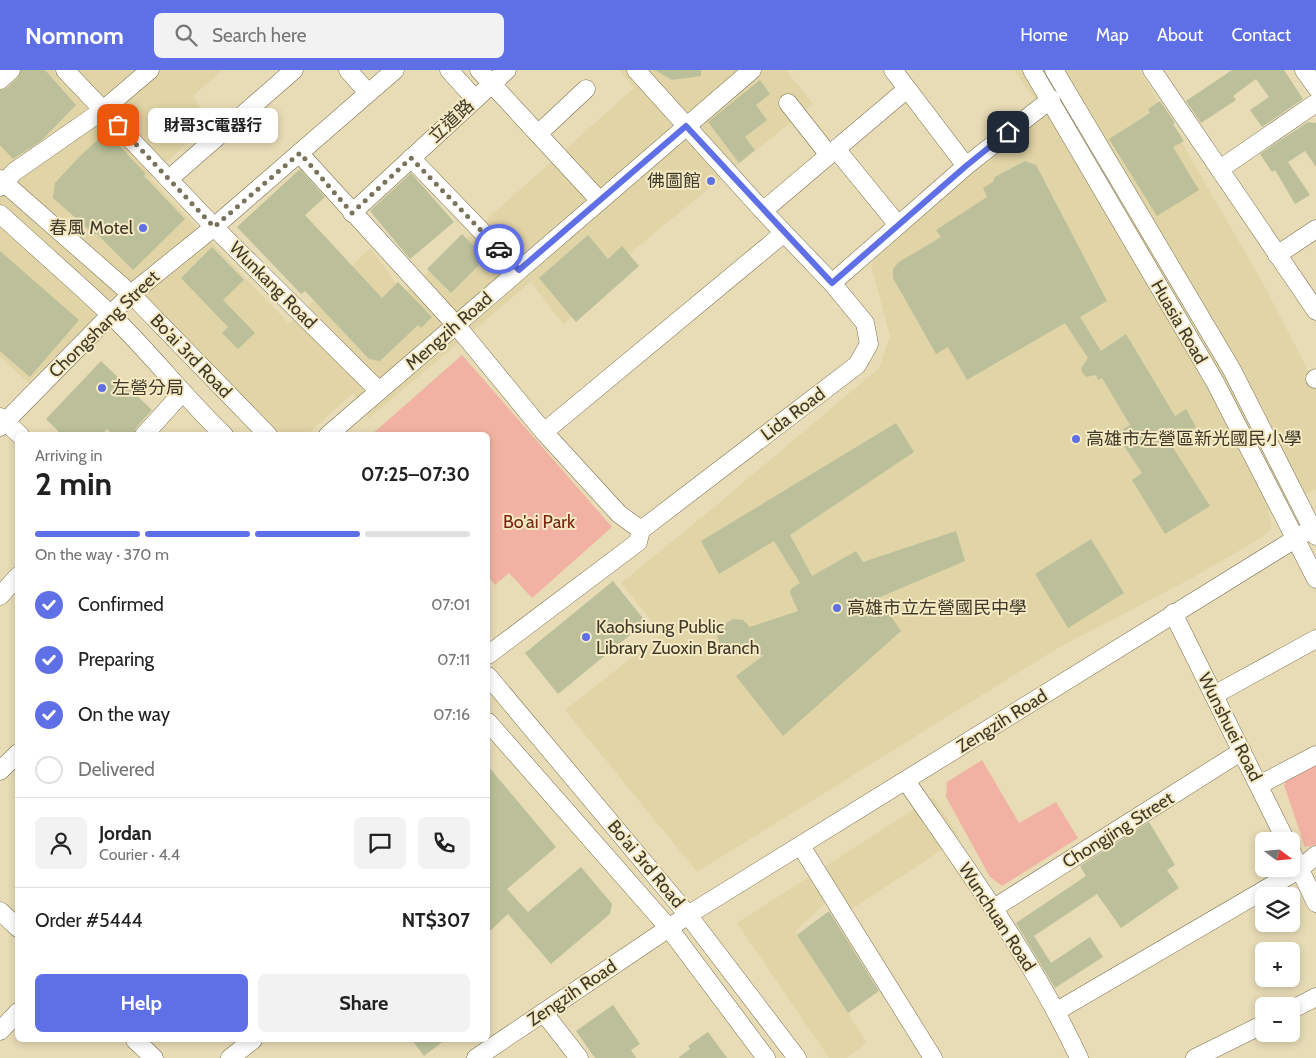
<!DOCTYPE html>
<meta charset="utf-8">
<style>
body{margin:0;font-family:Cabin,"Noto Sans TC",sans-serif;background:#f2f2f2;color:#222;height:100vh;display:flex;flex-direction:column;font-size:19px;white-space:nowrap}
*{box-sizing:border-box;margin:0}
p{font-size:16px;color:#767676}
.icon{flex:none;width:28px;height:28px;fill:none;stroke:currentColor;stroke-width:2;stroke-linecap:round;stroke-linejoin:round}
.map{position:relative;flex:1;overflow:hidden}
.drawer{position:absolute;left:15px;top:362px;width:475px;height:610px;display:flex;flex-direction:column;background:#fff;border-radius:8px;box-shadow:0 2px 8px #0003}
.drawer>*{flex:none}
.needle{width:32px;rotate:106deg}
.tools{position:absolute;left:1255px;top:762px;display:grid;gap:10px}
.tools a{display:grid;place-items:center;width:45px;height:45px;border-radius:8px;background:#fff;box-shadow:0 2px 8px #0003;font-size:25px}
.pin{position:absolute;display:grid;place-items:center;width:42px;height:42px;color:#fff;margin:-21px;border-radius:10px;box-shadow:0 2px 8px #0006}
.courier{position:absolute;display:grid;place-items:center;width:50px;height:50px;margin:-25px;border:4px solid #5f70e7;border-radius:50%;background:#fff;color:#222;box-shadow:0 1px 6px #0007}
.bubble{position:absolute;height:35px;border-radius:8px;background:#fff;box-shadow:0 2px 8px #0003;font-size:16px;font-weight:700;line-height:35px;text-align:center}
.overview em{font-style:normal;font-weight:700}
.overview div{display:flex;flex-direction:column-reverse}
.overview{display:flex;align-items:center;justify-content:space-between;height:85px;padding:0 20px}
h1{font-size:32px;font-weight:700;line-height:38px}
.bar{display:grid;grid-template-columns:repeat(4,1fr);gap:8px 5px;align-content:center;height:60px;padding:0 20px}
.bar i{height:6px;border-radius:4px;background:#e0e0e0}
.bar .selected{background:#5f70e7}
.bar p{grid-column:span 4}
.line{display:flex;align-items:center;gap:12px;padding:0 20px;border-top:1px solid #e0e0e0}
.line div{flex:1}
.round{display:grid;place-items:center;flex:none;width:52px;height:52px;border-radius:8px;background:#f2f2f2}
ol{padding:0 20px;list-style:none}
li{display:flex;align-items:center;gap:15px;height:55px}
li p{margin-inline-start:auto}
li .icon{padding:5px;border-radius:50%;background:#5f70e7;color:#fff;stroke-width:4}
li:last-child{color:#767676}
li i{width:28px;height:28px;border:2px solid #e0e0e0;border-radius:50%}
.primary-button{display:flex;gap:10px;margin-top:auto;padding:10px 20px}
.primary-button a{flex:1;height:58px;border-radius:8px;background:#5f70e7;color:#fff;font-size:20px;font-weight:700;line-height:58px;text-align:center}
.primary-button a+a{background:#f2f2f2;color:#222}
header{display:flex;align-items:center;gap:30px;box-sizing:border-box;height:70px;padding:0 25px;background:#5f70e7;color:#fff}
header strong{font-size:24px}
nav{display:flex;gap:28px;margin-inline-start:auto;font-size:18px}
.search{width:350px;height:45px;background:#f2f2f2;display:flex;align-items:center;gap:12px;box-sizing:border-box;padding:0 18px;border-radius:8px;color:#767676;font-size:19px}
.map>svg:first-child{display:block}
.built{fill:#e1d4a6}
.green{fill:#f2b2a3}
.building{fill:#bbc09a}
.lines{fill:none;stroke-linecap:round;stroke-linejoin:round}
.minor-casing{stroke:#796f4c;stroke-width:19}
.minor{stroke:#fff;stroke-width:18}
.done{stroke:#7a735c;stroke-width:5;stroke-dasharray:0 9}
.route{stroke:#5f70e7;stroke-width:6}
.poi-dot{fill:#5f70e7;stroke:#f5eac3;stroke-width:2}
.labels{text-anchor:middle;stroke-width:4;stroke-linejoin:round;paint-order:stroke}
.street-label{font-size:18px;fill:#3f3a2b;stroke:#f5eac3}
.poi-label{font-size:18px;fill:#3f3a2b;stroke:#f5eac3;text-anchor:start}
.park-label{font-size:18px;fill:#7a2411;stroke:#f5eac3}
</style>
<header>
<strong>Nomnom</strong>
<div class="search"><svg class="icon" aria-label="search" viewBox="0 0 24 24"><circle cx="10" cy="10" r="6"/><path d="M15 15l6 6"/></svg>Search here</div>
<nav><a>Home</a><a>Map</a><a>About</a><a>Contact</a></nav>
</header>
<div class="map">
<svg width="1316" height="988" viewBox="0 0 1316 988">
<rect width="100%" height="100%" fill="#e8dcb6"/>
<g class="built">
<polygon points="0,0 53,0 63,10 73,0 223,0 193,26 209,52 150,108 289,254 371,178 403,224 634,18 619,0 786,0 813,34 636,178 564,255 531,212 369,348 353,323 307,365 258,365 117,223 85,258 28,313 0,287"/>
<polygon points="1014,0 1140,0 1265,217 1316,316 1316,419 1267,441 1271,451 1271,459 1264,466 1194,507 1058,578 697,802 565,640 662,564 621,513 712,439 879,298 890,266 871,195 875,188 1043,41"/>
<polygon points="933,727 960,768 850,840 827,832 795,861 867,973 847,988 829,988 737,853"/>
</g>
<g class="green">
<polygon points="462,285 612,457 532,528 509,503 495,515 488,506 488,365 371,365"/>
<polygon points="982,690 1019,753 1056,732 1078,768 1002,816 990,807 946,727 947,712"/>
<polygon points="1316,692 1316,775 1305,777 1284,715 1287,708"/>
</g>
<g class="building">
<polygon points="21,0 45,0 76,35 41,71 13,89 0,75 0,20 7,18 18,8"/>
<polygon points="655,0 701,0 701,6 672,10"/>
<polygon points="1232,0 1284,0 1303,29 1262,57 1250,40 1269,27 1256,9 1233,26 1236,30 1201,53 1186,31"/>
<polygon points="760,10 770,24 756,35 767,50 745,67 755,80 739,93 708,52"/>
<polygon points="1160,31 1175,53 1173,54 1184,71 1173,77 1199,120 1157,146 1109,69 1150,43 1148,39"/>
<polygon points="1308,52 1316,53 1316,97 1305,81 1288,92 1310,125 1295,134 1275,100 1272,102 1260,84"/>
<polygon points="111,67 146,104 144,106 185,149 133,200 96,163 95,165 53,128 55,113 80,86 100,68"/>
<polygon points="1025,91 1036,95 1107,231 1080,247 1101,281 1126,264 1175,346 1186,339 1196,357 1170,373 1210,436 1165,464 1132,410 1142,403 1116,364 1130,355 1102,308 1098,310 1096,305 1086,307 1082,302 1081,298 1088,288 1065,253 967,310 948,277 936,284 893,208 893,199 899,192 941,167 936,160 987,127 983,118 993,112 995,107"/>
<polygon points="300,99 325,127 305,145 382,228 398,212 432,247 421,258 418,255 380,291 369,289 305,221 301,224 237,157"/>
<polygon points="411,103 454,152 410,189 370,141"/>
<polygon points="462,164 486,188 451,223 427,199"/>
<polygon points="588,165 608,189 622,176 639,196 576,252 539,208"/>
<polygon points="212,177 244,210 223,230 255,263 238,279 222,263 228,257 181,208"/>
<polygon points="0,181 79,250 30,307 0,281"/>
<polygon points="101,291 152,340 136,358 134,365 113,365 107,359 102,365 62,365 46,349"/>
<polygon points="896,353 914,382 790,465 812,506 856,481 863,492 956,461 965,491 878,528 901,561 783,666 736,606 764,585 728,585 722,580 717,566 723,555 733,549 743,550 750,557 798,541 790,523 791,519 800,513 774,471 719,504 701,471"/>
<polygon points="1091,469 1124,523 1068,558 1035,504"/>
<polygon points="613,511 646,552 558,624 525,583"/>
<polygon points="488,696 556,777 507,819 528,842 581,797 612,834 610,844 551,894 508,844 488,863"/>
<polygon points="1149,752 1175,795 1167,800 1179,818 1121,858 1097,824 1034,866 1051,893 1090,867 1103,887 1055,918 1016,853 1086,806 1080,796"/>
<polygon points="829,841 879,921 848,943 797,865"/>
<polygon points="613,935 640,974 631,980 636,988 595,988 576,961"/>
<polygon points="708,962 727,988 678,988 690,979 688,976"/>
<polygon points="412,970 445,970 424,986"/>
</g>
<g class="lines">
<defs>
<g id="minor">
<polyline points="65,0 214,157 379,321"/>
<polyline points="348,0 368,23"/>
<polyline points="449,0 475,29"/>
<polyline points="479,0 600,131"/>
<polyline points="893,0 966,96"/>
<polyline points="1032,0 1215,312 1316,509"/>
<polyline points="1054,0 1232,300 1316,466"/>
<polyline points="1152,0 1316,241"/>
<polyline points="1304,0 1316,17"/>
<polyline points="0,10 11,0"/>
<polyline points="788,33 829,85"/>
<polyline points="538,64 586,19"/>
<polyline points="836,79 898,155"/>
<polyline points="299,83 456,255 544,362 619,444 641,460 857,295 869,274 865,253 832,213 763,141 636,0"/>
<polyline points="411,88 519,200"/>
<polyline points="1220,99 1316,33"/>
<polyline points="0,109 131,224 268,365"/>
<polyline points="169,109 294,0"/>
<polyline points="0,117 14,102 103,40 150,0"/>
<polyline points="763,141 907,19"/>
<polyline points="352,143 507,0"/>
<path d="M0 144C36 177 74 210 110 244 150 282 184 327 224 365"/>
<polyline points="1277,185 1316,159"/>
<polyline points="832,213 966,96 1051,29"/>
<polyline points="1315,309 1316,308"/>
<polyline points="0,347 20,365"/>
<polyline points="0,357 131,224 214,157 395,0"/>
<polyline points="544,362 784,163"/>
<polyline points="144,365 182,323"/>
<polyline points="328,365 752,0"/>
<polyline points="0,526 18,506"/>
<polyline points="1173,543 1286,771"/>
<polyline points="488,585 638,472 641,460"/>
<polyline points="488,606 688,845 797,988"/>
<polyline points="1214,625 1316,569"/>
<polyline points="488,652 668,857 766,988"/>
<polyline points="0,701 18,683"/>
<path d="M906 711C968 801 1033 889 1079 988"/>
<polyline points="1259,715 1316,685"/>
<polyline points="801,776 933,988"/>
<polyline points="1291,781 1316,833"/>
<polyline points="994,838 1242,681"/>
<polyline points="0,841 18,858"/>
<polyline points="1291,940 1316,927"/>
<polyline points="1057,941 1300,799 1316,785"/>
<polyline points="544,943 579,988"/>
<polyline points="0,961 18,942"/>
<polyline points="135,970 154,988"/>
<polyline points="230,988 253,970"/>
<polyline points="476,988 688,845 1316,456"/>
<polyline points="1195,988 1264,954"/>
</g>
</defs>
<use href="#minor" class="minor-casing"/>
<use href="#minor" class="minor"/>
</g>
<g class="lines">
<polyline class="done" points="118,55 214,157 300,83 352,143 411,88 499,179"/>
<polyline class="route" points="499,179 519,200 686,56 832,213 966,96 1008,62"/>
</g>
<g class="poi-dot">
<circle cx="711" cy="111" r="5"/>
<circle cx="143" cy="158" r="5"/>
<circle cx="102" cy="318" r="5"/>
<circle cx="1076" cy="369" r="5"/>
<circle cx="837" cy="538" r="5"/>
<circle cx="586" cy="567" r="5"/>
</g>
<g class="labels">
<g class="street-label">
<text transform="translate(451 51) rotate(-43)" y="6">立道路</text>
<text transform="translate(273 215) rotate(45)" y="6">Wunkang Road</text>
<text transform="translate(1179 252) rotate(60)" y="6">Huasia Road</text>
<text transform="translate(104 254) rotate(-44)" y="6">Chongshang Street</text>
<text transform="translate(449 261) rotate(-41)" y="6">Mengzih Road</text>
<text transform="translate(191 286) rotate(46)" y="6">Bo'ai 3rd Road</text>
<text transform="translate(793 344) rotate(-37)" y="6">Lida Road</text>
<text transform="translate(1002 651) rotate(-32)" y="6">Zengzih Road</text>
<text transform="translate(1230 657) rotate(63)" y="6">Wunshuei Road</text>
<text transform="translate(1118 760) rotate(-32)" y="6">Chongjing Street</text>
<text transform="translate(646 794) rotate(50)" y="6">Bo'ai 3rd Road</text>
<text transform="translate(997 847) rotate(57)" y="6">Wunchuan Road</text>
<text transform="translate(572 923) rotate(-34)" y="6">Zengzih Road</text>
</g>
<g class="poi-label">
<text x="701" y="117" text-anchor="end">佛圖館</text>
<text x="133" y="164" text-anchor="end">春風 Motel</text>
<text x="112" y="324">左營分局</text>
<text x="1086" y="375">高雄市左營區新光國民小學</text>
<text x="847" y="544">高雄市立左營國民中學</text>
<text x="596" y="563">Kaohsiung Public<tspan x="596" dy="21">Library Zuoxin Branch</tspan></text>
</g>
<g class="park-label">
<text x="539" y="458">Bo'ai Park</text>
</g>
</g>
</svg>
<div class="tools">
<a><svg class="needle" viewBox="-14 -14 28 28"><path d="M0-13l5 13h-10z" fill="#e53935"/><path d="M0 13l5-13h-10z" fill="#767676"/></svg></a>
<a><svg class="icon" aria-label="layers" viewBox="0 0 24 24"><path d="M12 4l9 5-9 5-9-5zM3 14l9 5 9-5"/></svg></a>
<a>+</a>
<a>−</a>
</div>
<div class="pin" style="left:118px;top:55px;background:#ea580c"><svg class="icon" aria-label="bag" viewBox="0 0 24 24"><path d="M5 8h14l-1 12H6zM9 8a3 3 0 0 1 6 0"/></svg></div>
<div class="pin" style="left:1008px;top:62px;background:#1f2937"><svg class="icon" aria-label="home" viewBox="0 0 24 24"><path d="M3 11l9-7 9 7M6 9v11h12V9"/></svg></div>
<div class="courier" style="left:499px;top:179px"><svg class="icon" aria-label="car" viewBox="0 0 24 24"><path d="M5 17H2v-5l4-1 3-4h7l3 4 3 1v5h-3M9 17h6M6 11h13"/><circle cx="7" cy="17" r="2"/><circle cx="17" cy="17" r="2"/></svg></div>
<div class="bubble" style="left:148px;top:38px;width:130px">財哥3C電器行</div>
<section class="drawer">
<div class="overview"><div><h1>2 min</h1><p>Arriving in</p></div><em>07:25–07:30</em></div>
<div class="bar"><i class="selected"></i><i class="selected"></i><i class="selected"></i><i></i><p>On the way · 370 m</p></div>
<ol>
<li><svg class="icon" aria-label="check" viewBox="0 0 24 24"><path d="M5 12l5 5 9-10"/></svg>Confirmed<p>07:01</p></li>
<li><svg class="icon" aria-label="check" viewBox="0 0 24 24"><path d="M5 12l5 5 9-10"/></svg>Preparing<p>07:11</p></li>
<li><svg class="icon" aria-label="check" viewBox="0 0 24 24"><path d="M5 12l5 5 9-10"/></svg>On the way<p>07:16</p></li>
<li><i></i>Delivered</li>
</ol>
<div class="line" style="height:90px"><a class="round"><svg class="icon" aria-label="person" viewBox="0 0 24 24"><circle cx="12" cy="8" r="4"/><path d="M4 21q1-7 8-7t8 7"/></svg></a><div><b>Jordan</b><p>Courier · 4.4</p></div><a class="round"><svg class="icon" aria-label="chat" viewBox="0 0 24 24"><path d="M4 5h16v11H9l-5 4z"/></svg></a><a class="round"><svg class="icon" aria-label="phone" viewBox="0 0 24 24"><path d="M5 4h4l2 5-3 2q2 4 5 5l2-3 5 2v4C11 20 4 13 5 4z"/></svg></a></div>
<div class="line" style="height:65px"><div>Order #5444</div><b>NT$307</b></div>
<div class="primary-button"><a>Help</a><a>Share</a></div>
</section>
</div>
